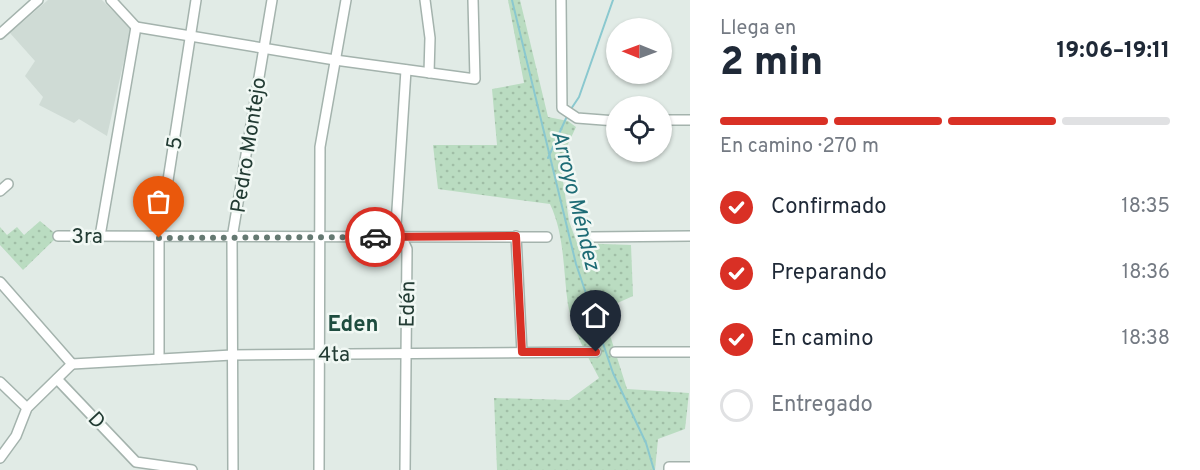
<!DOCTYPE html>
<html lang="es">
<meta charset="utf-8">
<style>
body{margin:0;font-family:Overpass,sans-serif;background:#f2f2f3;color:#1f2937;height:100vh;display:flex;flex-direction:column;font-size:22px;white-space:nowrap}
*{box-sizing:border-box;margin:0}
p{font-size:20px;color:#747a83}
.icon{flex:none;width:33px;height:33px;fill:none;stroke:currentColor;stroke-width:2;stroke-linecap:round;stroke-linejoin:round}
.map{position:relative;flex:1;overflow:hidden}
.panel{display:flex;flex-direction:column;background:#fff;width:510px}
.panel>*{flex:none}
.needle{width:39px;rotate:271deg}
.fabs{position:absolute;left:606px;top:18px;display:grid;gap:12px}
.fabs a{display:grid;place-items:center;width:66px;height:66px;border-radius:50%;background:#fff;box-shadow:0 2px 4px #0004;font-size:30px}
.pin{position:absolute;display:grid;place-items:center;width:51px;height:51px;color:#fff;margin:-62px -26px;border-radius:50% 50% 50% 0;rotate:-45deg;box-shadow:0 0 6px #0007}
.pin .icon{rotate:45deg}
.courier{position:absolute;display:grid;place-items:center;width:60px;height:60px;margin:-30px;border:4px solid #d93025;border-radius:50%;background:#fff;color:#222;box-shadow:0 2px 8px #0007}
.head em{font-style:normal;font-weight:800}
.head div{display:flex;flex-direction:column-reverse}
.head{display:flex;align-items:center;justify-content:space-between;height:102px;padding:0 30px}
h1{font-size:39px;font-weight:800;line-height:45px}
.bar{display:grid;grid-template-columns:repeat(4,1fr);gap:9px 6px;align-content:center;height:72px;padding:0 30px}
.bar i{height:8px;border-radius:4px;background:#e0e1e3}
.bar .selected{background:#d93025}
.bar p{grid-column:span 4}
ol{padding:0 30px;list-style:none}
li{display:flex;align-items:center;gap:18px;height:66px}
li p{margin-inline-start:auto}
li .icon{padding:6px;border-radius:50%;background:#d93025;color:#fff;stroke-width:4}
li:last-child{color:#747a83}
li i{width:33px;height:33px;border:3px solid #e0e1e3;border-radius:50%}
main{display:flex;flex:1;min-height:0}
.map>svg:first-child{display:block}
.built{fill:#cfdbd5}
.green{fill:url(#green-dots)}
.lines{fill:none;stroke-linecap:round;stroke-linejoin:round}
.stream{stroke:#8ac8cf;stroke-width:2}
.minor-casing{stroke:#a4b3ad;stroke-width:12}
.minor{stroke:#fff;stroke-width:9}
.done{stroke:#657972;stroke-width:6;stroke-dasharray:0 10.8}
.route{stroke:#d93025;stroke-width:8}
.labels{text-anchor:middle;stroke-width:5;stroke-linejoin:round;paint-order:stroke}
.street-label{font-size:21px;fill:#223b33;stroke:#f1f8f4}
.water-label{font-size:22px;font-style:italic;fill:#1d6b75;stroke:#f1f8f4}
.neighbourhood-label{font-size:22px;font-weight:bold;fill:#1e4c3f;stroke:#f1f8f4}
</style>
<main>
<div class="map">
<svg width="690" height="470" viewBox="0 0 690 470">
<defs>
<pattern id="green-dots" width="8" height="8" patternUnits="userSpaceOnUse" patternTransform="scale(1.5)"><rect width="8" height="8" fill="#badcc1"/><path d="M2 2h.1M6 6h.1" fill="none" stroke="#a0bea6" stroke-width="1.8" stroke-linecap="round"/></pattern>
</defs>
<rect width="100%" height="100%" fill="#e1ebe6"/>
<polygon class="built" points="48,0 102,0 131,29 107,136 79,119 74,123 39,105 43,97 25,76 35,61 10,33"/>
<g class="green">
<path d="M508 0H520L548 117 568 121 576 127 560 161 569 221 577 243 631 245 633 296 602 310 627 389 689 393 685 429 658 439 655 470H497L494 398 569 400 599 378C587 355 573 331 568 305 563 271 565 236 550 204L438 189 433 145H497L492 89 524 83Z"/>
<polygon points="40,221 58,236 23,270 0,245 0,227 7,235 17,227 24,235"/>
</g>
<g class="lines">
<g class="stream">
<polyline points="512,0 576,264 613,373 646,443 654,470"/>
<polyline points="571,109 579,97 613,0"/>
<polyline points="548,158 568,114"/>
</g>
<defs>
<g id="minor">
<polyline points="111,0 136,27"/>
<polyline points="425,0 430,38 429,73"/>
<polyline points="561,0 562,108 577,118 616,121"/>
<polyline points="136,27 335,60 475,79 473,0"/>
<polyline points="0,34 38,0"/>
<polyline points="662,120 690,120"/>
<polyline points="0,191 8,184"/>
<polyline points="58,236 547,237"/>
<polyline points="100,236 136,27"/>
<polyline points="516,236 522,352"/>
<polyline points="592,237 690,236"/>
<polyline points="0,282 72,364"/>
<polyline points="615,352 690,352"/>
<polyline points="159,359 159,238 196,0"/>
<polyline points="72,364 232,355 596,352"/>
<polyline points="57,379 136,462 192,470"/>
<polyline points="0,382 27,408"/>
<polyline points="0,458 16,436 27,408 72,364"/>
<polyline points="233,470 232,238 272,0"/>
<polyline points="319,470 320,147 346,0"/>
<polyline points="405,470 407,249 396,225 406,70"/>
<polyline points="669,470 669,467 690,467"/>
</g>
</defs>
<use href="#minor" class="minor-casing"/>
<use href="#minor" class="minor"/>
</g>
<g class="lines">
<polyline class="done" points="159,238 375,237"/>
<polyline class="route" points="375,237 516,236 522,352 596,352"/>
</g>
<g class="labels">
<g class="street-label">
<text transform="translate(174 143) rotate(-81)" y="7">5</text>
<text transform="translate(248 145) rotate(-81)" y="7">Pedro Montejo</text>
<text x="87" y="243">3ra</text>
<text transform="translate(407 304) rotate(-89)" y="7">Edén</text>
<text transform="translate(334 354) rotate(-1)" y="7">4ta</text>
<text transform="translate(97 420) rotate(47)" y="7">D</text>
</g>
<g class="water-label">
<text transform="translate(577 200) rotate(76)" y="8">Arroyo Méndez</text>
</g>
<g class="neighbourhood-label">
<text x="353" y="331">Eden</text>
</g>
</g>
</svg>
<div class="fabs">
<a><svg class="needle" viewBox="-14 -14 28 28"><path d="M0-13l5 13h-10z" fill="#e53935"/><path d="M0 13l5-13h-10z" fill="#747a83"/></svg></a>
<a><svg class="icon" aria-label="locate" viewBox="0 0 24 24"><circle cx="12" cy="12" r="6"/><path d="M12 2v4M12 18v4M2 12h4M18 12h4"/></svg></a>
</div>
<div class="pin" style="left:159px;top:238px;background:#ea580c"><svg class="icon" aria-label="bag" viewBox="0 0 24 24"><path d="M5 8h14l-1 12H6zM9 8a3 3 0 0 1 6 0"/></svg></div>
<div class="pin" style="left:596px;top:352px;background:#1f2937"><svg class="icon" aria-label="home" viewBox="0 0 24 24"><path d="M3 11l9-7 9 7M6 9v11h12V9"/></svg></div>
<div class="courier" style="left:375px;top:237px"><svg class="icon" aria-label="car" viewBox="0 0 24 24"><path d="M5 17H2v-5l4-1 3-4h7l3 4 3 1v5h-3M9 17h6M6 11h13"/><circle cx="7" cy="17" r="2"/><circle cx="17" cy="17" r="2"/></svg></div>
</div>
<section class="panel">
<div class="head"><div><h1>2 min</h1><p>Llega en</p></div><em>19:06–19:11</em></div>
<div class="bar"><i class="selected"></i><i class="selected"></i><i class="selected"></i><i></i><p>En camino · 270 m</p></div>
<ol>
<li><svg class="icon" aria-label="check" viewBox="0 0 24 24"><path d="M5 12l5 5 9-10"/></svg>Confirmado<p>18:35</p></li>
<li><svg class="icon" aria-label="check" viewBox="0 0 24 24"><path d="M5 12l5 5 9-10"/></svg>Preparando<p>18:36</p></li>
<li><svg class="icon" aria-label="check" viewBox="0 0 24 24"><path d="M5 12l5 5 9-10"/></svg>En camino<p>18:38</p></li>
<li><i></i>Entregado</li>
</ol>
</section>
</main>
